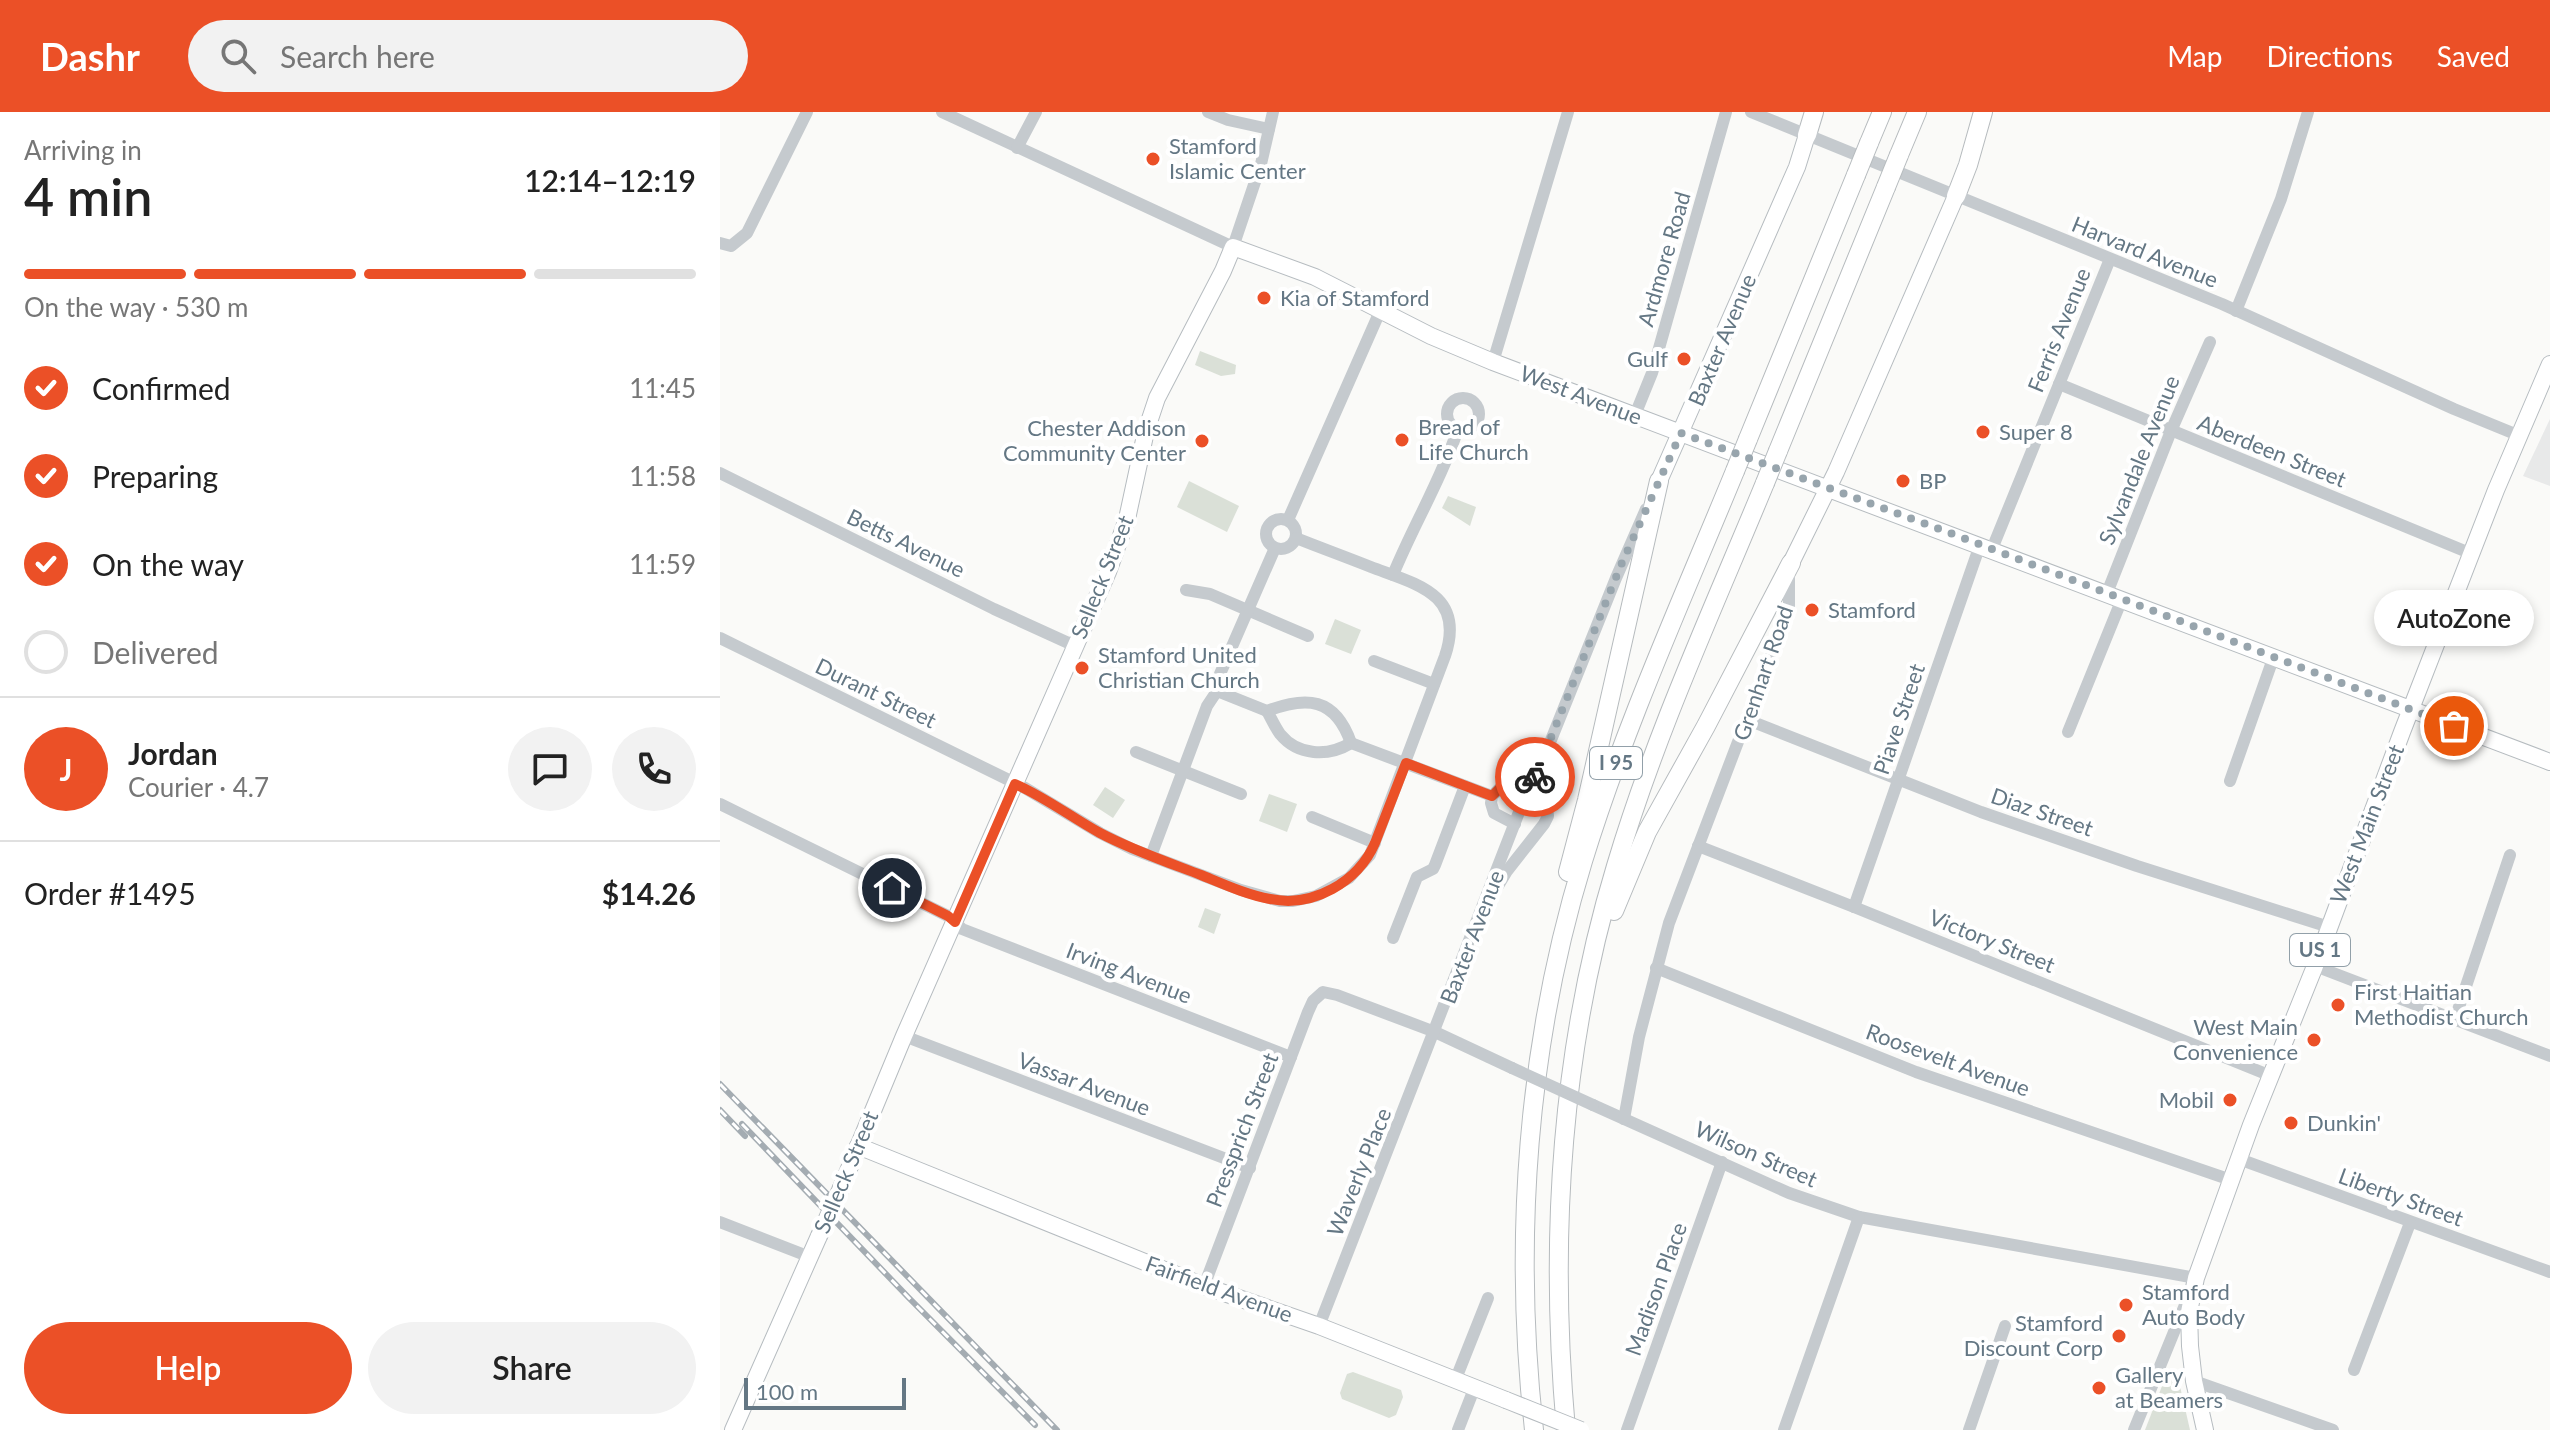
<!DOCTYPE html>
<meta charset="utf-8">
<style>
body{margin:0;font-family:Lato,sans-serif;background:#f2f2f2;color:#222;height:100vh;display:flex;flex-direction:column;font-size:30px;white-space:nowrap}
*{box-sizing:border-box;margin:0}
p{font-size:26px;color:#767676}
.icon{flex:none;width:44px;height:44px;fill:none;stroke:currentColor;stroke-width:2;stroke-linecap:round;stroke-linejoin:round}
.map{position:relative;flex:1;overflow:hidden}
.details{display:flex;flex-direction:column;background:#fff;width:720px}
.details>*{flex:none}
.scale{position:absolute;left:24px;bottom:20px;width:162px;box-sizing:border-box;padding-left:8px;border:4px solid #647784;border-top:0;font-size:22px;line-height:28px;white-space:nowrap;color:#647784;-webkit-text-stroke:6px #fff;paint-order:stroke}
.pin{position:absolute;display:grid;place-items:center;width:68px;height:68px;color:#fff;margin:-34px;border:4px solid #fff;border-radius:50%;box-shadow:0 2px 8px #0007}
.courier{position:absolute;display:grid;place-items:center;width:80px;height:80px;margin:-40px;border:6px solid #eb5027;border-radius:50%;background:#fff;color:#222;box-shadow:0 2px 10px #0007}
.bubble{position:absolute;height:56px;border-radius:28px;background:#fff;box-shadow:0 4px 12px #0003;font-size:26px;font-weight:600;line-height:56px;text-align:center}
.summary em{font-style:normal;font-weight:600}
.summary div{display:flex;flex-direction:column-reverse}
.summary{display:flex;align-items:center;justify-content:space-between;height:136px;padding:0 24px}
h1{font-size:52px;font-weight:600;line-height:60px}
.bar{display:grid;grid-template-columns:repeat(4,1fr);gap:12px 8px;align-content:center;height:96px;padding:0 24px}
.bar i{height:10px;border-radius:6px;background:#e0e0e0}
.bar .active{background:#eb5027}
.bar p{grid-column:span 4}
.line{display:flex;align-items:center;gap:20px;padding:0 24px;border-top:2px solid #e0e0e0}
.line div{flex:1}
.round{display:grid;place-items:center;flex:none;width:84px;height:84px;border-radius:42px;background:#f2f2f2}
ol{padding:0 24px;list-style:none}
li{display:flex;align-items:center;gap:24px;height:88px}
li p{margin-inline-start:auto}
li .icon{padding:8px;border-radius:50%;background:#eb5027;color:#fff;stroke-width:4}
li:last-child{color:#767676}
li i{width:44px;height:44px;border:4px solid #e0e0e0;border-radius:50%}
.button{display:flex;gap:16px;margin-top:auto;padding:16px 24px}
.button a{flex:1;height:92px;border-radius:48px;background:#eb5027;color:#fff;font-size:32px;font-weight:600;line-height:92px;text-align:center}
.button a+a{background:#f2f2f2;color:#222}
header{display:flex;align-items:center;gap:48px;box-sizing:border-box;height:112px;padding:0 40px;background:#eb5027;color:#fff}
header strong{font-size:38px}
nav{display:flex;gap:44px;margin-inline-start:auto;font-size:28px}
.search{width:560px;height:72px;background:#f2f2f2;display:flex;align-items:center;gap:20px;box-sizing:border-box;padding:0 28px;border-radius:44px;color:#767676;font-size:30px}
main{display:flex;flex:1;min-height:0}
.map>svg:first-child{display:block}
.built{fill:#e8e9e9}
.green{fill:#dae0d7}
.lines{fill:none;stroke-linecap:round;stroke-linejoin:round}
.major-casing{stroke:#b6bcc0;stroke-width:18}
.highway-casing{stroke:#b6bbbe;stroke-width:20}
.minor{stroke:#c5cace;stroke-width:12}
.major{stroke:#fff;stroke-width:16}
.highway{stroke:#fff;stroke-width:18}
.rail-casing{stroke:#a4acb2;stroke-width:6}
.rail{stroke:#fff;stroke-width:3;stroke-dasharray:9;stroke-linecap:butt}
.major-bridge-casing{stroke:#b6bcc0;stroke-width:18;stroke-linecap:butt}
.highway-bridge-casing{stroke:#b6bbbe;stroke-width:20;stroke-linecap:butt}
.minor-bridge{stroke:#c5cace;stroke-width:12}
.major-bridge{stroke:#fff;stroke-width:16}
.highway-bridge{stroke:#fff;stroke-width:18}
.done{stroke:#98a5ad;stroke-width:8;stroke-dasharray:0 14.4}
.route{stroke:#eb5027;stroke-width:10}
.poi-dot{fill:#eb5027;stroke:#fff;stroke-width:3}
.labels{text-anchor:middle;stroke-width:8;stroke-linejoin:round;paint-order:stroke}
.shield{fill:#fff;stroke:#92a0a9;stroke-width:2}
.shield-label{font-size:20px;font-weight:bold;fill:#647784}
.poi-label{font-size:22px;fill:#647784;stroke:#fff;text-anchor:start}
.street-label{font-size:22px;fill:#647784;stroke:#fff}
</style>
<header>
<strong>Dashr</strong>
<div class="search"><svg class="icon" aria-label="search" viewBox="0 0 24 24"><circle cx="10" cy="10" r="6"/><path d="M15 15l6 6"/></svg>Search here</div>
<nav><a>Map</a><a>Directions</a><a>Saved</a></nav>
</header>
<main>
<section class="details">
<div class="summary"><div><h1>4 min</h1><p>Arriving in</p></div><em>12:14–12:19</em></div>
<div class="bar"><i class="active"></i><i class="active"></i><i class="active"></i><i></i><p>On the way · 530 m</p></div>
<ol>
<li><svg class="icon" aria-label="check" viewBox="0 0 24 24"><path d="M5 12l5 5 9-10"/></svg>Confirmed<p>11:45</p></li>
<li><svg class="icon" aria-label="check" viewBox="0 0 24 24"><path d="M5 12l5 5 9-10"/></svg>Preparing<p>11:58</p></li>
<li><svg class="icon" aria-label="check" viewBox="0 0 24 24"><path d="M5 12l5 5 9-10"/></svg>On the way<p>11:59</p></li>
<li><i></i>Delivered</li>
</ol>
<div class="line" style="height:144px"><b class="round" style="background:#eb5027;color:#fff">J</b><div><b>Jordan</b><p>Courier · 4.7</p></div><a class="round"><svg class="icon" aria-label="chat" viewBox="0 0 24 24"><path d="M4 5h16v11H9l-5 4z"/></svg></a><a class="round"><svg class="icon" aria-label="phone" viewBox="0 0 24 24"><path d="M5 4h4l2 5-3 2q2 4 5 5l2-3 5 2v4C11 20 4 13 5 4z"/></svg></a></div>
<div class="line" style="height:104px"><div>Order #1495</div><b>$14.26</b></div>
<div class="button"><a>Help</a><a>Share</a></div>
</section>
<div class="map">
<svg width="1830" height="1318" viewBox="0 0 1830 1318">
<rect width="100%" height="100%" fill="#fafaf8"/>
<polygon class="built" points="1830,307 1830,374 1803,364"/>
<g class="green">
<polygon points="480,239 516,253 515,262 501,264 475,253"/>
<polygon points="469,369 519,394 507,420 457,395"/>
<polygon points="728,384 756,395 750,414 722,396"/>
<polygon points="615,507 641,518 631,542 605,532"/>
<polygon points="385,675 405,688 393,706 373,693"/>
<polygon points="549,682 577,692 567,720 539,709"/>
<polygon points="485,796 501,802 494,822 478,815"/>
<polygon points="1449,1256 1456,1257 1470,1318 1425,1318"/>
<polygon points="633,1260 681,1278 683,1285 676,1303 669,1306 622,1287 620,1281 627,1262"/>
</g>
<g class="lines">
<defs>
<g id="major">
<polyline points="939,369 1077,55 1087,23"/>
<polyline points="1071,451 1116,360 1236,84"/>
<polyline points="138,1034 484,1174 599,1214 786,1288"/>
<polyline points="121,1076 184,924 388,460 407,407 426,319 437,286 503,159 513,135 595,165 711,224 773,250 1830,650"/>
<polyline points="13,1318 99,1124"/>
<polyline points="1485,1318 1474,1269 1470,1234 1469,1200 1476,1166 1531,1013 1595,854 1682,620 1776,378 1830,252"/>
</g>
<g id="highway">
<polyline points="1087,23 1094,0"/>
<polyline points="1149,31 1162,0"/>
<polyline points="1179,43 1197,0"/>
<polyline points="1236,84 1248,53 1263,0"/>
<polyline points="1028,327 1136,63"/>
<polyline points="1058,339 1166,75"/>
<polyline points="848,760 867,688 939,369"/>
<polyline points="894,799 927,720 986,614 1071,451"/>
<path d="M814 1318C793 1128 807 932 863 749 904 616 962 488 1015 359"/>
<path d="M846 1318C829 1128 840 938 896 754 935 623 993 497 1045 371"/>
</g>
</defs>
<use href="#major" class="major-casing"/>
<use href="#highway" class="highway-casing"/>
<g class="minor">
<polyline points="222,0 513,135 541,52 553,0"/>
<polyline points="488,0 508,8 549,17"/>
<polyline points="1031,0 1502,192 1734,297 1800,324"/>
<polyline points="297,36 316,0"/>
<polyline points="0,131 11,134 27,121 87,0"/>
<polyline points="1516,199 1561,87 1588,0"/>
<polyline points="773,250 848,0"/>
<polyline points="1339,272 1752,442"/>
<circle cx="743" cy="302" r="16"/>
<polyline points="915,303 932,261 1006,0"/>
<polyline points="0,361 274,497 355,534"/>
<circle cx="561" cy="422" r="15"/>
<polyline points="568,408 661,197"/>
<polyline points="1272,437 1390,147"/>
<path d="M673 463C693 414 721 368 738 317"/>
<polyline points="466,478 490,482 588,524"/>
<polyline points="1387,481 1451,319 1490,230"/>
<path d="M0 526 305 676 380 721 412 737 521 778 560 789H573L596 784 629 766 650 743 725 544C746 482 696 472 651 455 626 445 601 436 576 426"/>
<polyline points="654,549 714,572"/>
<polyline points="497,579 547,599"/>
<path d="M547 599C586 584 615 585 631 631"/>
<path d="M547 599C551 606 555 615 560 622 578 644 608 645 631 631"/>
<polyline points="1028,608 1261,700 1417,754 1609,815"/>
<polyline points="1348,620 1402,487"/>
<polyline points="631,631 772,684"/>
<polyline points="416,640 521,682"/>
<polyline points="1510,669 1554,544"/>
<polyline points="0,692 228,804 242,817 571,945"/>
<polyline points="592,705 655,731"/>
<polyline points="795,712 774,701 771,691 772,684 784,672 808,677"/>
<polyline points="978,734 1134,795 1551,964"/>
<polyline points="431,744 487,594 497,579 500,562 555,436"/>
<polyline points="778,774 787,759 824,712 828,704 826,686 812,671"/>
<polyline points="1134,795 1260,433"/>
<polyline points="673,826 697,765 713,757 715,753 745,674"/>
<polyline points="1595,854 1830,944"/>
<polyline points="936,856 1196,960 1511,1068"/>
<polyline points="1735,907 1790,743"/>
<polyline points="184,924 530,1056"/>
<polyline points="873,993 1069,1081 1139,1105 1476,1166 1474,1171"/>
<polyline points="904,1007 919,925 949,811 1069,496 1069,462"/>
<polyline points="1519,1047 1830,1160"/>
<polyline points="0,1110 90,1145"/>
<polyline points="484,1174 588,900 593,889 603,880 617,883 715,920 792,956"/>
<polyline points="599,1214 808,677 831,628 896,466 926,397"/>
<polyline points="1634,1258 1690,1111"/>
<polyline points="735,1269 768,1186"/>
<polyline points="1474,1269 1613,1318"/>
<polyline points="738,1318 754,1277"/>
<polyline points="907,1318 1002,1050"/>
<polyline points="1064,1318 1139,1105"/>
<polyline points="1249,1318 1285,1214"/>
<polyline points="1414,1318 1467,1188"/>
</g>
<use href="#major" class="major"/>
<use href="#highway" class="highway"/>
<defs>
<g id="rail">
<polyline points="0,972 337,1318"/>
<polyline points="0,998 25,1024"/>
<polyline points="22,1012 189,1186 315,1313"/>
</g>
</defs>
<use href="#rail" class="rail-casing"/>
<use href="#rail" class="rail"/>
<defs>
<g id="major-bridge">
<polyline points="99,1124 121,1076"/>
<polyline points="786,1288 861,1318"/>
</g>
<g id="highway-bridge">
<polyline points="1136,63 1149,31"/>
<polyline points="1166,75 1179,43"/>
<polyline points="1015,359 1028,327"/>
<polyline points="1045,371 1058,339"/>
</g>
</defs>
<use href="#major-bridge" class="major-bridge-casing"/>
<use href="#highway-bridge" class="highway-bridge-casing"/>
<polyline class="minor-bridge" points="792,956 873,993"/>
<use href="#major-bridge" class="major-bridge"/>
<use href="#highway-bridge" class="highway-bridge"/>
</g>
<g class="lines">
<polyline class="done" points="815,665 901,453 961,321 1238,424 1734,614"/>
<path class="route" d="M172 776 228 804 235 810 295 672C325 685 351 705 380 721 412 738 447 750 481 763 503 772 527 783 550 787 593 796 638 770 655 731L686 651 772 684 784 672 808 677 815 665"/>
</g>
<g class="poi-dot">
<circle cx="433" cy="47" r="8"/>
<circle cx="544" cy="186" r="8"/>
<circle cx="964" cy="247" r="8"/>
<circle cx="1263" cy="320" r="8"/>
<circle cx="682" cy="328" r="8"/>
<circle cx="482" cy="329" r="8"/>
<circle cx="1183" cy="369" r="8"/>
<circle cx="1092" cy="498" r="8"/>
<circle cx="362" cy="556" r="8"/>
<circle cx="1618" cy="893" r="8"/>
<circle cx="1594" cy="928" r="8"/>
<circle cx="1510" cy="988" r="8"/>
<circle cx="1571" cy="1011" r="8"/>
<circle cx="1406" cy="1193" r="8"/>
<circle cx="1399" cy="1224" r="8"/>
<circle cx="1379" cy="1276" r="8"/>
</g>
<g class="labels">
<g class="shield">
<rect x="870" y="635" width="52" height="32" rx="6"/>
<rect x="1570" y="822" width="60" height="32" rx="6"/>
</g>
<g class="shield-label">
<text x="896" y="658">I 95</text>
<text x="1600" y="845">US 1</text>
</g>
<g class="poi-label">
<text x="449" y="42">Stamford<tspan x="449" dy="25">Islamic Center</tspan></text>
<text x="560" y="194">Kia of Stamford</text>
<text x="948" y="255" text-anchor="end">Gulf</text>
<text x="698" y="323">Bread of<tspan x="698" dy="25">Life Church</tspan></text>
<text x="466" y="324" text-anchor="end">Chester Addison<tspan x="466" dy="25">Community Center</tspan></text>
<text x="1279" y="328">Super 8</text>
<text x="1199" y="377">BP</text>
<text x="1108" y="506">Stamford</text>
<text x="378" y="551">Stamford United<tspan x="378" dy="25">Christian Church</tspan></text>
<text x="1634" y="888">First Haitian<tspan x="1634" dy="25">Methodist Church</tspan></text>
<text x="1578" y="923" text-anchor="end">West Main<tspan x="1578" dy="25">Convenience</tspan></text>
<text x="1494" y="996" text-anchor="end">Mobil</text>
<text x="1587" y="1019">Dunkin'</text>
<text x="1422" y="1188">Stamford<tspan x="1422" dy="25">Auto Body</tspan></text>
<text x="1383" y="1219" text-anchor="end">Stamford<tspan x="1383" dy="25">Discount Corp</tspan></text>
<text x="1395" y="1271">Gallery<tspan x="1395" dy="25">at Beamers</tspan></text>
</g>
<g class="street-label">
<text transform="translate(1425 140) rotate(22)" y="8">Harvard Avenue</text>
<text transform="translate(944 147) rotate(-74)" y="8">Ardmore Road</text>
<text transform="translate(1339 218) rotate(-68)" y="8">Ferris Avenue</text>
<text transform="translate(1002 228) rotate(-67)" y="8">Baxter Avenue</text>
<text transform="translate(861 283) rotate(21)" y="8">West Avenue</text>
<text transform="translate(1552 339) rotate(22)" y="8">Aberdeen Street</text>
<text transform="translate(1419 348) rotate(-68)" y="8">Sylvandale Avenue</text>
<text transform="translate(186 431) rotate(26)" y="8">Betts Avenue</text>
<text transform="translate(382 465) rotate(-68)" y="8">Selleck Street</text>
<text transform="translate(1043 561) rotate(-71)" y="8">Grenhart Road</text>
<text transform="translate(156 581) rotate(26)" y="8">Durant Street</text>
<text transform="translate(1179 607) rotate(-71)" y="8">Piave Street</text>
<text transform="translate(1322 700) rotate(19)" y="8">Diaz Street</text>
<text transform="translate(1647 712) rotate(-69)" y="8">West Main Street</text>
<text transform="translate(752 825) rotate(-69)" y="8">Baxter Avenue</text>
<text transform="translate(1272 829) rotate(22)" y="8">Victory Street</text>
<text transform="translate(409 861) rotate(21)" y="8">Irving Avenue</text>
<text transform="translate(1228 948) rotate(20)" y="8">Roosevelt Avenue</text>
<text transform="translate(364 972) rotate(21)" y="8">Vassar Avenue</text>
<text transform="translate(522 1018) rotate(-69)" y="8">Pressprich Street</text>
<text transform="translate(1036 1042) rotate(24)" y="8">Wilson Street</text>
<text transform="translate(126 1060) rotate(-67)" y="8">Selleck Street</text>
<text transform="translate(639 1060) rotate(-68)" y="8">Waverly Place</text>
<text transform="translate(1681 1085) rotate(20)" y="8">Liberty Street</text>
<text transform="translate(499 1177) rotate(20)" y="8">Fairfield Avenue</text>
<text transform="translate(936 1177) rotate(-70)" y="8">Madison Place</text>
</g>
</g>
</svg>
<div class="scale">100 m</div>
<div class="pin" style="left:1734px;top:614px;background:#ea580c"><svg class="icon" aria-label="bag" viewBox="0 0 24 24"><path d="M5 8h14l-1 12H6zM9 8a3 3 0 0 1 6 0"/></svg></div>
<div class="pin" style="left:172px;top:776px;background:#1f2937"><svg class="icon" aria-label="home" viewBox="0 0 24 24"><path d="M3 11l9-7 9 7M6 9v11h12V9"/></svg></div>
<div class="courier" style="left:815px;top:665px"><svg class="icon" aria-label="bike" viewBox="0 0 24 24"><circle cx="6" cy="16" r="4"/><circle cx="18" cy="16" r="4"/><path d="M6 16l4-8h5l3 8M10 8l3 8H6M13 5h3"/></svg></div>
<div class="bubble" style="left:1654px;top:478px;width:160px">AutoZone</div>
</div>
</main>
